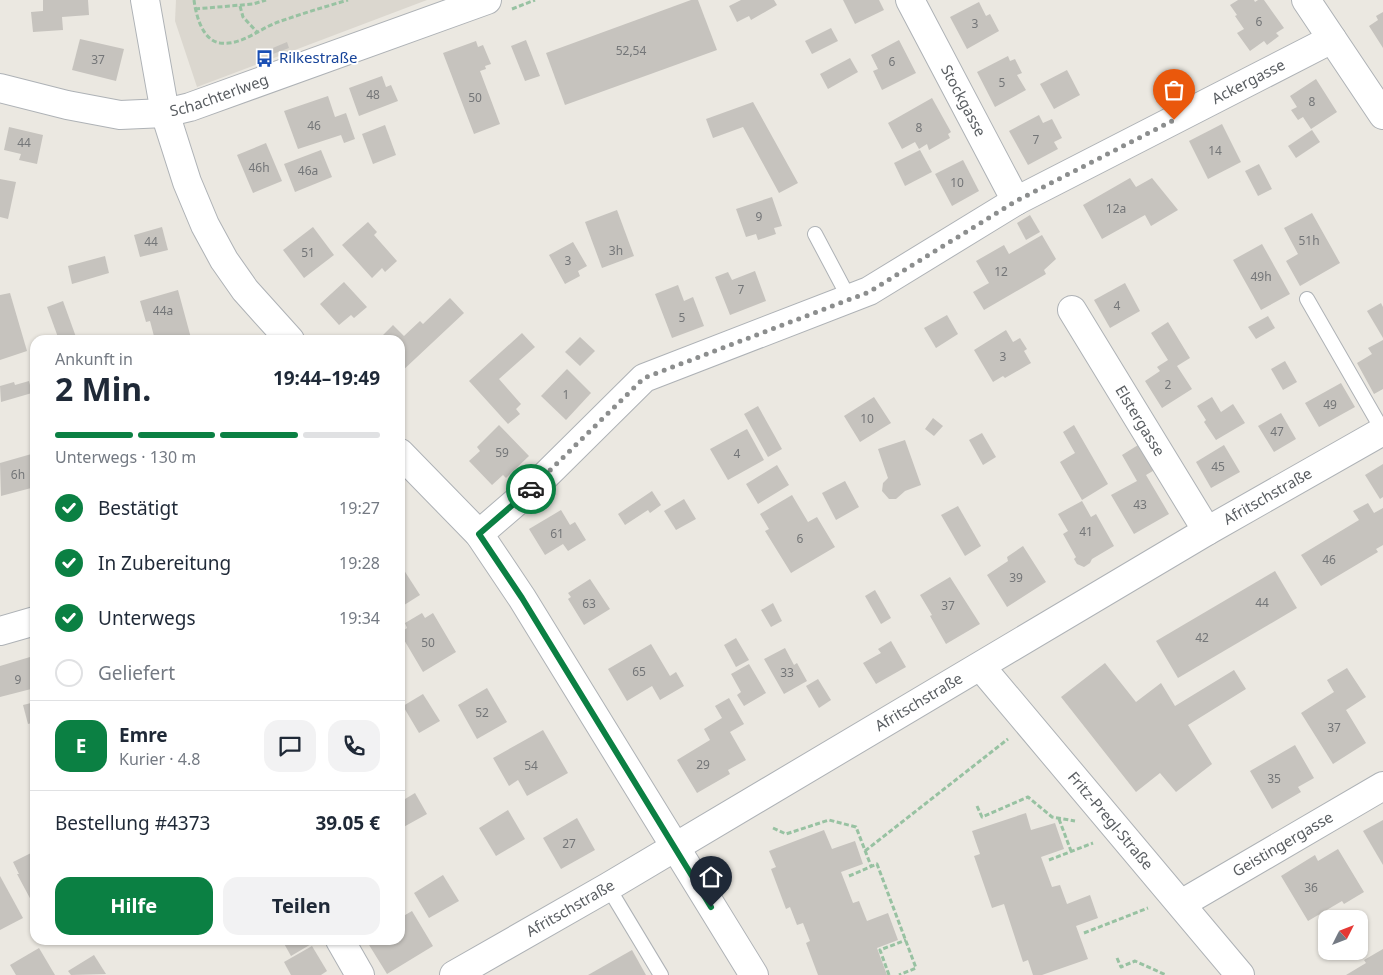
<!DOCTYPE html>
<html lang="de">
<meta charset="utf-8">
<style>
body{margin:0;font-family:"Noto Sans",sans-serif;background:#f2f2f3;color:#1f2937;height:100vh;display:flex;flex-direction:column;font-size:19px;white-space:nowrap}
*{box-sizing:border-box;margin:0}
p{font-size:16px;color:#747a83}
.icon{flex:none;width:28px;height:28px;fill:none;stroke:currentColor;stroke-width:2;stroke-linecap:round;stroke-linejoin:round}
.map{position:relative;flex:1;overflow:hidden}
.side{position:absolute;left:30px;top:335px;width:375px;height:610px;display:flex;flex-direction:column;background:#fff;border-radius:15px;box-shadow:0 1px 4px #0004}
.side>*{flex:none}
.needle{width:32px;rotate:48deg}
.controls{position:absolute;left:1318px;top:910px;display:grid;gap:10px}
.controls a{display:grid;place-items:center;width:50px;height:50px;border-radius:10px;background:#fff;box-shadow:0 1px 4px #0004;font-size:25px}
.pin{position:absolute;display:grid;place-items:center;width:42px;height:42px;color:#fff;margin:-51px -21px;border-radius:50% 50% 50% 0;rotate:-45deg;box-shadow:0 0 5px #0007}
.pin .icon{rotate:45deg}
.courier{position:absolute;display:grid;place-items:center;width:50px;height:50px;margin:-25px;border:4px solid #0b8043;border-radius:50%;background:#fff;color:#222;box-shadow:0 1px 6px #0007}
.summary em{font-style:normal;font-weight:700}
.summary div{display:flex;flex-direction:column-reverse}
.summary{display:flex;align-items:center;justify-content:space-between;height:85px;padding:0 25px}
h1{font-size:32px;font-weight:700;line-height:38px}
.bar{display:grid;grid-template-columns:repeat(4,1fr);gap:8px 5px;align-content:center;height:60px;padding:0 25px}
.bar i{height:6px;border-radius:4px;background:#e0e1e3}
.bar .active{background:#0b8043}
.bar p{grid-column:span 4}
.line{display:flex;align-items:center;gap:12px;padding:0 25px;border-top:1px solid #e0e1e3}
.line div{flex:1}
.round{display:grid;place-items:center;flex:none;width:52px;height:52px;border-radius:15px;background:#f2f2f3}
ol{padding:0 25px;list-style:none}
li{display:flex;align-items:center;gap:15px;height:55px}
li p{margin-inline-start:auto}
li .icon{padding:5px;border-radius:50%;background:#0b8043;color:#fff;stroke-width:4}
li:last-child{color:#747a83}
li i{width:28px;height:28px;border:2px solid #e0e1e3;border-radius:50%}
.primary-button{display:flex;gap:10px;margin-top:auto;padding:10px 25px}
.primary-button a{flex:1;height:58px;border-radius:15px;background:#0b8043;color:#fff;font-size:20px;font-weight:700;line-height:58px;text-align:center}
.primary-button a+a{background:#f2f2f3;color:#1f2937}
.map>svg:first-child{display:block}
.education{fill:#dbd7cf}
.building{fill:#c6c3be}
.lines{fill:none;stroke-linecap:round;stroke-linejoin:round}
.service-casing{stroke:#aeb2b6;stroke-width:16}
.minor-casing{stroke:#aeb2b6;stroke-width:30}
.tertiary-casing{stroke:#aeb2b6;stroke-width:30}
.path{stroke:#98c2a2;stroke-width:3;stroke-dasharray:5 2.5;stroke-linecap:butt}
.service{stroke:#fff;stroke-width:14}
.minor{stroke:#fff;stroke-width:28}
.tertiary{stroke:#fff;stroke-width:28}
.done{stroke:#8c8e8e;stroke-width:5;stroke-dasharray:0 9}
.route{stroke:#0b8043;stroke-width:6}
.labels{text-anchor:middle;stroke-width:4;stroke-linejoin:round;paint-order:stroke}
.number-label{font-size:12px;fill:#747678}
.transit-label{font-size:15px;fill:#164399;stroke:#fff;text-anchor:start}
.street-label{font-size:15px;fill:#595d61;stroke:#fff}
</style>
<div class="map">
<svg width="1383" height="975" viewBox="0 0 1383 975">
<rect width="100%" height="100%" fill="#ebe8e1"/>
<polygon class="education" points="176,0 427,0 197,87 175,21"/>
<g class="building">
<polygon points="43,0 88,0 89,15 62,17 63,30 33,32 31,12 43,11"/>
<polygon points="691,0 698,0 717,50 565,105 546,53"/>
<polygon points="741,0 774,0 777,5 751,20 749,16 737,22 729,6"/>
<polygon points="843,0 879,0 884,10 855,24"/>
<polygon points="1238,0 1254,0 1255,2 1258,0 1264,0 1284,28 1276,33 1279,36 1267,45 1264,41 1250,51 1237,33 1244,29 1235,16 1237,15 1230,5"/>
<polygon points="979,2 986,16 990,14 999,31 967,49 950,17"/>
<polygon points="1383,12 1383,48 1369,26 1378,20 1376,16"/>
<polygon points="831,28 838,41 812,54 805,41"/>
<polygon points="80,39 124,49 116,81 72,70"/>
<polygon points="526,40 540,76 525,81 511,46"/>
<polygon points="899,40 916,73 882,90 873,71 878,69 871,55"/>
<polygon points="476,41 478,47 483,45 491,64 485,66 486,69 480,71 500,124 474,134 443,53"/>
<polygon points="287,42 289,48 270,55 268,50"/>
<polygon points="1008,56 1010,61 1015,59 1022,73 1017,75 1026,90 995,107 977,72"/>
<polygon points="850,58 858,72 828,89 820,74"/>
<polygon points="1067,70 1080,95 1054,109 1040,84"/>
<polygon points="382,76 386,87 391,85 398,101 359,116 349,88"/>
<polygon points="1316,79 1337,112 1311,129 1303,117 1298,120 1291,110 1297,107 1290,96"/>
<polygon points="328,96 335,117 346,113 355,139 344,143 341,135 298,149 284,111"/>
<polygon points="932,98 951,132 948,134 950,138 929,150 927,144 919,149 915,142 902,149 888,123"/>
<polygon points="753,102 798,183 779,193 743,127 713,138 706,119"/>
<polygon points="1039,115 1043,123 1052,119 1062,138 1054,142 1058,149 1028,165 1009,131"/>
<polygon points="1222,124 1241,162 1208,179 1189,141"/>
<polygon points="385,125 396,155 373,164 362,134"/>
<polygon points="9,127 43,135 37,164 19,160 21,154 4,150"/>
<polygon points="1312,130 1320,142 1296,158 1288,146"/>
<polygon points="266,143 282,181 253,193 237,155"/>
<polygon points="321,150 332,177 295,192 284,164"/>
<polygon points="920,150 932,172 905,186 894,163"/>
<polygon points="963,160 979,191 952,206 935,174"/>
<polygon points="1259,164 1272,189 1258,196 1245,171"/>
<polygon points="1130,178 1136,187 1152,178 1178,210 1151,226 1145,215 1102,239 1083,205"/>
<polygon points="0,179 16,182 8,219 0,217"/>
<polygon points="772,197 782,226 774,228 776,234 758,240 756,234 746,237 736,209"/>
<polygon points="617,210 634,256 602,268 585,222"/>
<polygon points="1312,213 1340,263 1300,286 1286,261 1298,254 1284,228"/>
<polygon points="1030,215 1040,232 1026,240 1017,223"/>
<polygon points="368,222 377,232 374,235 397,261 385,272 382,268 372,278 342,245"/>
<polygon points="162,227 168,250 140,257 134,235"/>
<polygon points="313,227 334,255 304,278 283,250"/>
<polygon points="1042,235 1056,259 1044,270 1046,274 984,310 973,292 989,283 976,261 1004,245 1009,254"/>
<polygon points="573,242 587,266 578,271 580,276 565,284 549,255"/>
<polygon points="1262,244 1290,294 1261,310 1233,260"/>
<polygon points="105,256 109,273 72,284 68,266"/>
<polygon points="755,271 766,301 730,315 715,277 728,272 732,280"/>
<polygon points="344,282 367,307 354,318 351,315 339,325 320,304"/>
<polygon points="1125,283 1140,311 1110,328 1094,300"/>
<polygon points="678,285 684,301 693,297 704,326 672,338 655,294"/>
<polygon points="178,290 191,338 185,340 155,340 150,321 146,322 140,301"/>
<polygon points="10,293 27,351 0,360 0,295"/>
<polygon points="450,298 464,313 400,373 400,340 378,340 393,325 404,336 420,321 423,324"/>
<polygon points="63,301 76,337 67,340 59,340 47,307"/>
<polygon points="1381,303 1383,307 1383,338 1367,311"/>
<polygon points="947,315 958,334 936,348 924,328"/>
<polygon points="1268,316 1275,328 1256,339 1248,327"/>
<polygon points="1168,322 1190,358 1177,366 1192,389 1162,408 1145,381 1160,371 1157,367 1168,360 1151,333"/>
<polygon points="1006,330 1013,342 1020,338 1027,349 1024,351 1031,363 1005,378 1003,376 993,382 974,350"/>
<polygon points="522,333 535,347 499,379 521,404 516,409 520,414 508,424 469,381"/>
<polygon points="580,337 595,351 580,366 565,352"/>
<polygon points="1383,340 1383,389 1374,394 1357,363 1372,354 1368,348"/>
<polygon points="1285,361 1297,382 1283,390 1271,369"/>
<polygon points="567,369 591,393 566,420 541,396"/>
<polygon points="29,381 32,393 1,402 0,386 14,382 15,385"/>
<polygon points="1341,383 1355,407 1319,427 1305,403"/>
<polygon points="874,397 891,423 860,442 844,416"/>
<polygon points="1212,397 1221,412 1233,404 1245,423 1216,440 1204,422 1206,420 1197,406"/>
<polygon points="758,406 782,449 768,457 744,414"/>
<polygon points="1281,413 1296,439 1274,452 1258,426"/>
<polygon points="933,418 943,426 934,436 925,429"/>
<polygon points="499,425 529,456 506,478 503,475 492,485 469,461 480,451 477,447"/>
<polygon points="1074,425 1108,484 1082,500 1060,462 1075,453 1063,432"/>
<polygon points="747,429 764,460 728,480 710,449"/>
<polygon points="982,433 996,457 983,465 969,440"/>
<polygon points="905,440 921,485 905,491 896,499 889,499 882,491 883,483 888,478 878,449"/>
<polygon points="1143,442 1158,468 1146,475 1169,514 1134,534 1111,495 1137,481 1122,455"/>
<polygon points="1224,445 1240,472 1211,488 1196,462"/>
<polygon points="35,453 35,487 1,496 0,463"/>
<polygon points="1383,464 1383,497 1380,499 1365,475"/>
<polygon points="777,465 789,485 758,504 746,484"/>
<polygon points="845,481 859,507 836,520 822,493"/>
<polygon points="652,491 661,505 650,513 648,510 625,525 618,514"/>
<polygon points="792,495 808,522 817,517 835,547 791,573 765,531 769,529 760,514"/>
<polygon points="684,499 696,519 676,530 664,511"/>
<polygon points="1082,501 1091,517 1096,514 1114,546 1092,559 1090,563 1084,567 1077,564 1074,559 1076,557 1063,534 1068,531 1058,514"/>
<polygon points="1368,503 1374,513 1383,508 1383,545 1376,549 1378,552 1321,586 1301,555 1359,520 1353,511"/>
<polygon points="958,506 981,546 965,556 941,515"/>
<polygon points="561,510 570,525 575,522 586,540 568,551 563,544 545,555 529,529"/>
<polygon points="1023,546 1046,582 1007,607 987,575 1008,561 1007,557"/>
<polygon points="400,564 420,595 401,607 400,606"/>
<polygon points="1275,571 1297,608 1178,678 1156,641"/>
<polygon points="950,577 980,624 946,644 930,616 932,615 920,595"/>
<polygon points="590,579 610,609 584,625 568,599 571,597 568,593"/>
<polygon points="875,590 891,618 881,624 865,596"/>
<polygon points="773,603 782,621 771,627 761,610"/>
<polygon points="422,613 425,618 433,613 456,652 423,672 400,633 407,628 405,623"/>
<polygon points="736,638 749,660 736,667 724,645"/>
<polygon points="891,641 906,667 876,684 863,663 881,653 878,649"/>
<polygon points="651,644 670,676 676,672 684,686 660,700 652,686 627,701 608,669"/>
<polygon points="785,648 794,665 797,663 807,681 784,694 764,659"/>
<polygon points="30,657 35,673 35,688 0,697 0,666"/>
<polygon points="1105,663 1136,702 1161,683 1175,706 1234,670 1246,689 1188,725 1212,764 1176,792 1160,773 1136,792 1061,697"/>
<polygon points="749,664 766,693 744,706 737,695 741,692 731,674"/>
<polygon points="1347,668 1366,697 1346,710 1366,743 1333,764 1301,713 1334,692 1327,680"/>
<polygon points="818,679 831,700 819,708 806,686"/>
<polygon points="487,688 507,722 477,739 458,705"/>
<polygon points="423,694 440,721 419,733 403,706"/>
<polygon points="729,698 744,724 730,732 746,760 728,770 730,774 697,793 677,760 710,740 704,729 722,718 715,706"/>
<polygon points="35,702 35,722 28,724 23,705"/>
<polygon points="543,730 568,773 527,796 518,780 509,786 493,758"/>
<polygon points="1295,745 1314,778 1298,787 1301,792 1272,809 1250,771"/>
<polygon points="415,793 427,814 400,829 400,802"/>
<polygon points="508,810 525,839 496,856 479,828"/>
<polygon points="1026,813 1031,830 1055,823 1064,849 1041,857 1052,887 1060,885 1067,904 1090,895 1098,918 1076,926 1088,959 1042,975 1033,975 1028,960 1023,962 1004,904 992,908 974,856 980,854 972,831"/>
<polygon points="577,818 595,850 561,869 543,838"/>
<polygon points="1383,820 1383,865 1363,831"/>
<polygon points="824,830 832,849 855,841 863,864 841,872 853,903 859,901 867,921 888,913 898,940 877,948 887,975 818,975 806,943 810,941 803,923 797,925 790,907 786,909 771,869 776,867 769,851"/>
<polygon points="1338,849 1364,892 1344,904 1342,901 1308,921 1281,876 1315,855 1318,861"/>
<polygon points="31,853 35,861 35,901 32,902 17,874 19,874 13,862"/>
<polygon points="443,875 459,901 429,918 414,893"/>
<polygon points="0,876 23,918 0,930"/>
<polygon points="412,911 433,946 387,974 366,940 400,940 400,918"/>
<polygon points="282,940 318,940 291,956"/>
<polygon points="312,946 327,971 321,975 291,975 284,962"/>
<polygon points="39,948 55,975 16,975 10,965"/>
<polygon points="1383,949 1383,975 1346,975 1366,963 1364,960"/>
<polygon points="632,950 646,975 588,975"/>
<polygon points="94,955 106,974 71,975 68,971"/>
</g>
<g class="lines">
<defs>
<g id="service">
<polyline points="815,234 850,300"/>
<polyline points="1307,299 1383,431"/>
<polyline points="608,887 661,975"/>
</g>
<g id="minor">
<polyline points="145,0 165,113 187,182 205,225 224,260 245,290 290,340"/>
<path id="s1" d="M910 0 1016 201"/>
<polyline points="1306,0 1383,115"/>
<path id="s2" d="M1072 310 1207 531"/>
<polyline points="400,453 479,534 522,598 754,975"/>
<path id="s3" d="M479 534 537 484 644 378 869 291 1016 201 1332 39"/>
<polyline points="0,631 35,621"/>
<path id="s4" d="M981 667 1240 975"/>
<path id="s5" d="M1181 904 1383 786"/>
<polyline points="340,940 360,975"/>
<path id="s6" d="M454 975 608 887 1207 531 1383 431"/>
</g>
<g id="tertiary">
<path id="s7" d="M0 88 67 105 120 115 165 113 190 107 487 0"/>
</g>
</defs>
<use href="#service" class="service-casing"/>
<use href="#minor" class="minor-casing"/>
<use href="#tertiary" class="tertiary-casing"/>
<g class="path">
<path d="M194 0C196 15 202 40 220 43 241 46 259 29 278 22 301 14 324 7 348 0"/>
<polyline points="240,6 243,17 257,32"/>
<polyline points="195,9 253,4 266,0"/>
<polyline points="512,9 535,0"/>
<polyline points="977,806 982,817 1028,797 1052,817 1075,821"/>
<polyline points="1059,819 1071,851"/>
<polyline points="773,828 786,834 829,820 856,827 871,866"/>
<polyline points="865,851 1008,739"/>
<polyline points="1049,860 1093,843"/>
<polyline points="849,876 877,864 916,968 899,975"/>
<polyline points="1084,933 1148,908"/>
<polyline points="1117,958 1121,967 1135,961 1166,975"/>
<polyline points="889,975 880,950 906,940"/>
</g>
<use href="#service" class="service"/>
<use href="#minor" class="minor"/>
<use href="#tertiary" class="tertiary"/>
</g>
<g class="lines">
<polyline class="done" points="531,489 644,378 869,292 1016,201 1174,120"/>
<polyline class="route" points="531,489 479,534 522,598 711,907"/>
</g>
<defs>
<symbol id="bus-bare" viewBox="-9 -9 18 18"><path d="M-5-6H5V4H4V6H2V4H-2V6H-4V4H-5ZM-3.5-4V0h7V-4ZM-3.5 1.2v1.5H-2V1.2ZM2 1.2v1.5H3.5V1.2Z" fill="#1a4fb4" stroke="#fff" stroke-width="2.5" paint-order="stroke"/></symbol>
</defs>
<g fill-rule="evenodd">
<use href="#bus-bare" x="252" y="46" width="25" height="25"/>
</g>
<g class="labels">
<g class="number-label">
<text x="1259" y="26">6</text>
<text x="975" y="28">3</text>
<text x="631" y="55">52,54</text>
<text x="98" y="64">37</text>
<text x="892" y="66">6</text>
<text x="1002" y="87">5</text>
<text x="373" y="99">48</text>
<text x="475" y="102">50</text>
<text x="1312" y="106">8</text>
<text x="314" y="130">46</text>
<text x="919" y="132">8</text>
<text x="1036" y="144">7</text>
<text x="24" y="147">44</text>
<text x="1215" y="155">14</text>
<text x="259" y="172">46h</text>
<text x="308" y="175">46a</text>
<text x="957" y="187">10</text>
<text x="1116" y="213">12a</text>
<text x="759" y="221">9</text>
<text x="1309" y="245">51h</text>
<text x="151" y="246">44</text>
<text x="616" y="255">3h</text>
<text x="308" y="257">51</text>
<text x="568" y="265">3</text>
<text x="1001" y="276">12</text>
<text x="1261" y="281">49h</text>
<text x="741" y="294">7</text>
<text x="1117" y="310">4</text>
<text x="163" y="315">44a</text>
<text x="682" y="322">5</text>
<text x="1003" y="361">3</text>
<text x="1168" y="389">2</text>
<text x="566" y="399">1</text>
<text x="1330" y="409">49</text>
<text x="867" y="423">10</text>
<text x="1277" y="436">47</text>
<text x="502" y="457">59</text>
<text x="737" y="458">4</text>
<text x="1218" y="471">45</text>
<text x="18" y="479">6h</text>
<text x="1140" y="509">43</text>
<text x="1086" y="536">41</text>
<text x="557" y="538">61</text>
<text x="800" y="543">6</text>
<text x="1329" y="564">46</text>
<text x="1016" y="582">39</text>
<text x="1262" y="607">44</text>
<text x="589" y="608">63</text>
<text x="948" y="610">37</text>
<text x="1202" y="642">42</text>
<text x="428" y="647">50</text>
<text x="639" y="676">65</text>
<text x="787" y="677">33</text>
<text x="18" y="684">9</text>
<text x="482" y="717">52</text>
<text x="1334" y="732">37</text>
<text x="703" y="769">29</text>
<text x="531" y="770">54</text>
<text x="1274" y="783">35</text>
<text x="569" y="848">27</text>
<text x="1311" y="892">36</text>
</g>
<g class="transit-label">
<text x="279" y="63">Rilkestraße</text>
</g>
<g class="street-label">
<text dy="5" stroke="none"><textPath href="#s3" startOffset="902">Ackergasse</textPath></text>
<text dy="5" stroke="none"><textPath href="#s7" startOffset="225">Schachterlweg</textPath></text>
<text dy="5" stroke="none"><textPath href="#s1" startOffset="114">Stockgasse</textPath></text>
<text dy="5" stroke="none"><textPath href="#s2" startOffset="130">Elstergasse</textPath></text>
<text dy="5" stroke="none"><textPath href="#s6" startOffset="944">Afritschstraße</textPath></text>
<text dy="5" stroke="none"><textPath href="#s6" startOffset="539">Afritschstraße</textPath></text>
<text dy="5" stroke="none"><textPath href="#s4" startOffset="201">Fritz-Pregl-Straße</textPath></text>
<text dy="5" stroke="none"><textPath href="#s5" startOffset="118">Geistingergasse</textPath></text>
<text dy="5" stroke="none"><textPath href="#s6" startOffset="134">Afritschstraße</textPath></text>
</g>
</g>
</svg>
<div class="controls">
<a><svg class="needle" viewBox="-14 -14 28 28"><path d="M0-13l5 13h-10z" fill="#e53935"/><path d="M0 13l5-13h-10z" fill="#747a83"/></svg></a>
</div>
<div class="pin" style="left:1174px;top:120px;background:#ea580c"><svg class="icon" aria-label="bag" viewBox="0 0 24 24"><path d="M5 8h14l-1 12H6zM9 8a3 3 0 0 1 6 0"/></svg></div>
<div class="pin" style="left:711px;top:907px;background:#1f2937"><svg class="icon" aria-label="home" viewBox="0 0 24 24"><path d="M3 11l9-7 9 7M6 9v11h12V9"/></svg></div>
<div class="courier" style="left:531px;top:489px"><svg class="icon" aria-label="car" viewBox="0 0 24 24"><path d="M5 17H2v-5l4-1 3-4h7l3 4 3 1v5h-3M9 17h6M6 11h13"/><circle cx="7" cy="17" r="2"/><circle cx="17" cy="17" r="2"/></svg></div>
<section class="side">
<div class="summary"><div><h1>2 Min.</h1><p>Ankunft in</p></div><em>19:44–19:49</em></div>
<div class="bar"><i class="active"></i><i class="active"></i><i class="active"></i><i></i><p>Unterwegs · 130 m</p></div>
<ol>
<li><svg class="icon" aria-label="check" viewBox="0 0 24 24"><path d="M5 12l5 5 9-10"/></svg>Bestätigt<p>19:27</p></li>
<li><svg class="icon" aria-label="check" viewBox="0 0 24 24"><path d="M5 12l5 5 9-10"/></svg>In Zubereitung<p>19:28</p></li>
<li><svg class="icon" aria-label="check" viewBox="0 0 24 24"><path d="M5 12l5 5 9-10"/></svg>Unterwegs<p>19:34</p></li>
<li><i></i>Geliefert</li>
</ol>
<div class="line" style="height:90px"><b class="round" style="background:#0b8043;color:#fff">E</b><div><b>Emre</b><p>Kurier · 4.8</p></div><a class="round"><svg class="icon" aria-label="chat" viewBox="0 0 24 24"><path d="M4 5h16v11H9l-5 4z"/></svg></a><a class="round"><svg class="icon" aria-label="phone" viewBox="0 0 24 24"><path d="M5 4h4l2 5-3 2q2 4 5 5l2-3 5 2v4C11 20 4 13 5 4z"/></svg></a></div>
<div class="line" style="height:65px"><div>Bestellung #4373</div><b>39.05 €</b></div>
<div class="primary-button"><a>Hilfe</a><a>Teilen</a></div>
</section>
</div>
